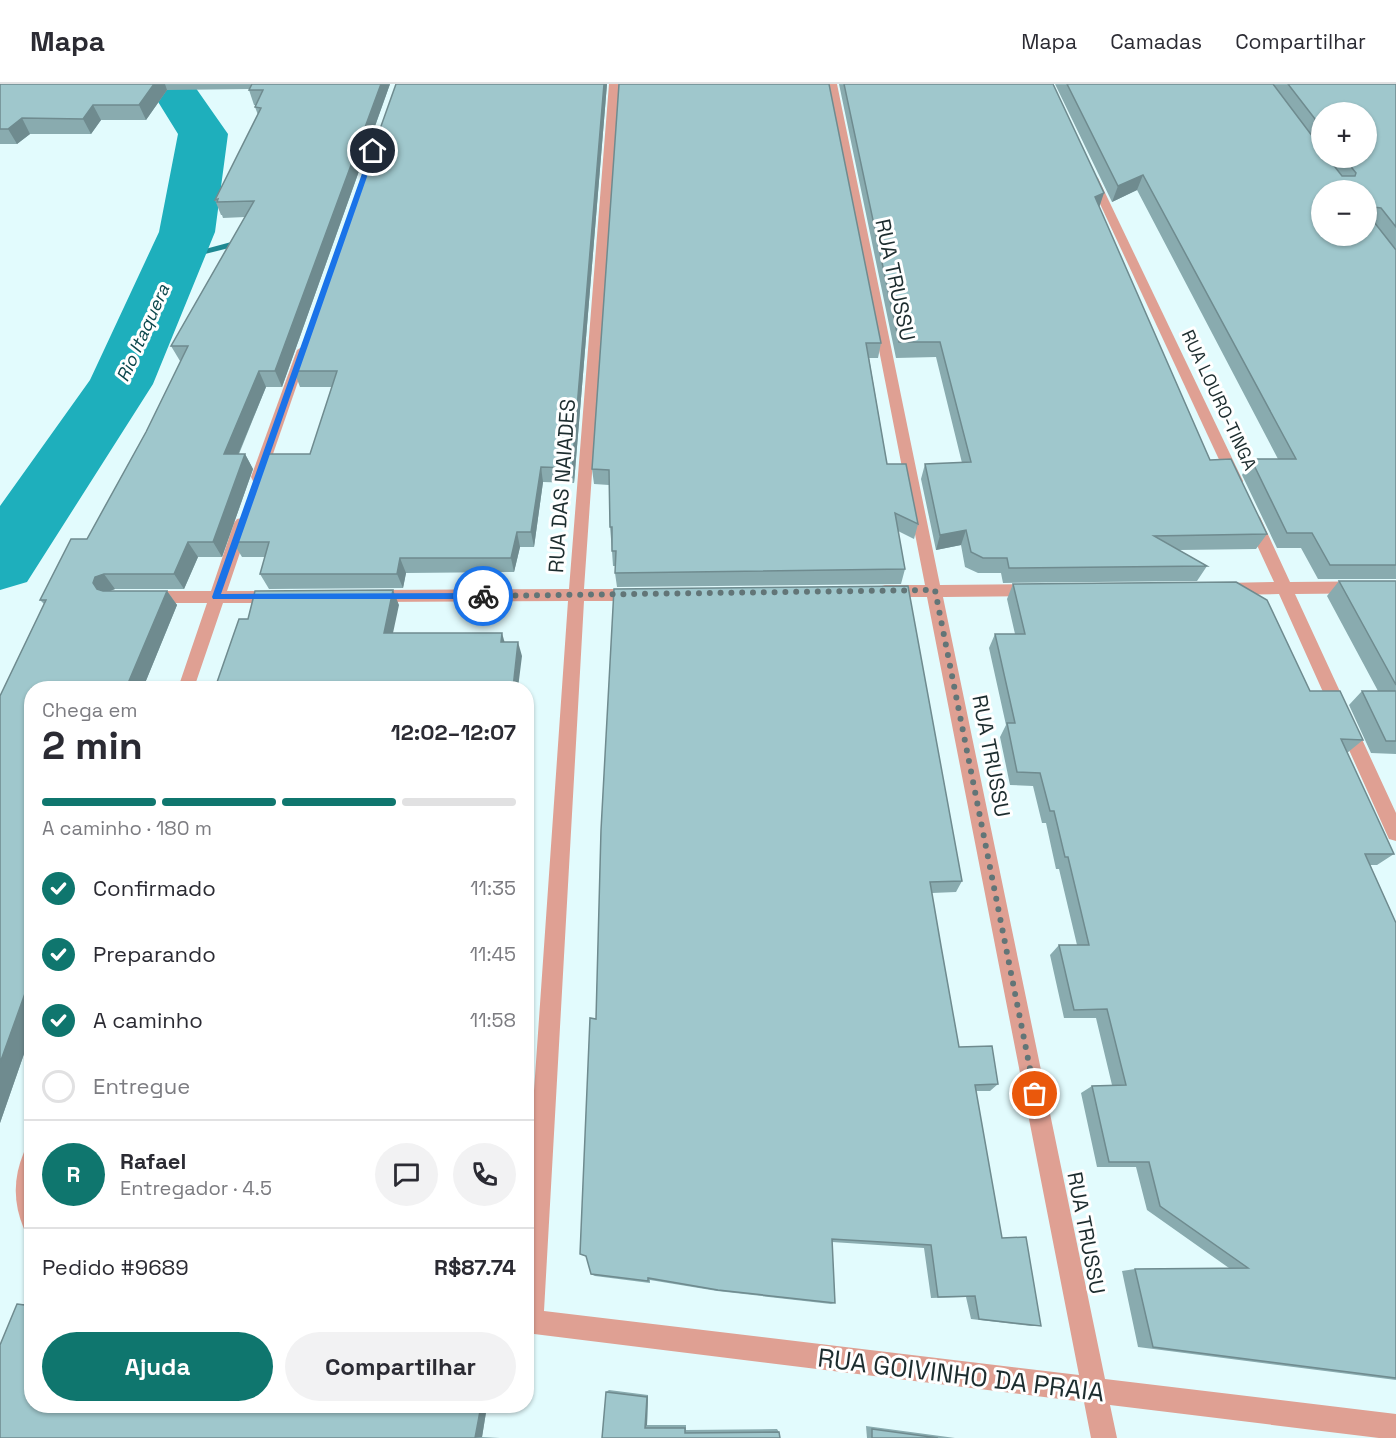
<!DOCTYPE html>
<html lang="pt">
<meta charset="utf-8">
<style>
body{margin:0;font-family:"Space Grotesk",sans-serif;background:#f2f2f3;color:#2b2b33;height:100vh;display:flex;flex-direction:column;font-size:22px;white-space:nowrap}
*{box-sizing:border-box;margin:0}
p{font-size:20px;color:#7c7c81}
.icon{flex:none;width:33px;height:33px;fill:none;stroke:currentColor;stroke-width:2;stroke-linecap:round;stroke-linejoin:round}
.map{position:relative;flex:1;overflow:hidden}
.sheet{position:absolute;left:24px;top:597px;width:510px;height:732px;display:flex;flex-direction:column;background:#fff;border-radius:24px;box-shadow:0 2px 4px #0004}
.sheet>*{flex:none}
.controls{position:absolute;left:1311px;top:18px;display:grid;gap:12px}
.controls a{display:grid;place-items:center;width:66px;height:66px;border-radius:50%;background:#fff;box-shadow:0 2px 4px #0004;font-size:30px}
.pin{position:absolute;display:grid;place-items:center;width:51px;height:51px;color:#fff;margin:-26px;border:3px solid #fff;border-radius:50%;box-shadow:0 2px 6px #0007}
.courier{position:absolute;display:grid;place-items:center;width:60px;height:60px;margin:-30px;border:4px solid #1a73e8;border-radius:50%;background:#fff;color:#222;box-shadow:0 2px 8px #0007}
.summary em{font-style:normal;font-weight:800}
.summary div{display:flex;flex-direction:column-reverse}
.summary{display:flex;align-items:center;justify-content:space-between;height:102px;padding:0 18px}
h1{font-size:39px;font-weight:800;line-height:45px}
.bar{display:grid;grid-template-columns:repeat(4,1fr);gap:9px 6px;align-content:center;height:72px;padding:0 18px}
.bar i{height:8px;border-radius:4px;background:#e1e1e2}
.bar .current{background:#0f766e}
.bar p{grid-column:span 4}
.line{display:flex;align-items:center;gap:15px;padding:0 18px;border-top:2px solid #e1e1e2}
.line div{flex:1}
.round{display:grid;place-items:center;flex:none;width:63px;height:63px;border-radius:32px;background:#f2f2f3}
ol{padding:0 18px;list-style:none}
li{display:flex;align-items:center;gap:18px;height:66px}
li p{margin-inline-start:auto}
li .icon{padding:6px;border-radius:50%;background:#0f766e;color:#fff;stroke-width:4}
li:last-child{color:#7c7c81}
li i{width:33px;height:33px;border:3px solid #e1e1e2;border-radius:50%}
.button{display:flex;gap:12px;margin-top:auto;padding:12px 18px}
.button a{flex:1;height:69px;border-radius:36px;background:#0f766e;color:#fff;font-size:24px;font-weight:800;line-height:69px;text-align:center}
.button a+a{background:#f2f2f3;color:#2b2b33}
header{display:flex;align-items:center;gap:36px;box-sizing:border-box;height:84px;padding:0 30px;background:#fff;border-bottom:2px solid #e1e1e2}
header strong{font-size:28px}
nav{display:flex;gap:33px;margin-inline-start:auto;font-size:21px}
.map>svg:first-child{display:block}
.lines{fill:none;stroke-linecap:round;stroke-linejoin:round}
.stream{fill:#1e8892;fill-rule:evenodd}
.river{fill:#1eafbc;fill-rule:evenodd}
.minor{fill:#dfa093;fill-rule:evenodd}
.wall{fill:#89abaf;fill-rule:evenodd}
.shaded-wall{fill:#6f8b8f}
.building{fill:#9fc7cc;stroke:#6f8b8f;stroke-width:1.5;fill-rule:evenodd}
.route{fill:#1a73e8}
.done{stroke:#627577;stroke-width:6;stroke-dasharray:0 10.8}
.labels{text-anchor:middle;stroke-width:6;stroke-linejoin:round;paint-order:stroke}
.far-water-label{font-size:18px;font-style:italic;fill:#0c474c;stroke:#fff}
.far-street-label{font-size:18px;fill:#1d2d2f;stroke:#fff}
.street-label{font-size:21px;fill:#1d2d2f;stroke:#fff}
.near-street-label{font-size:26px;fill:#1d2d2f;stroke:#fff}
</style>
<header>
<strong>Mapa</strong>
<nav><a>Mapa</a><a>Camadas</a><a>Compartilhar</a></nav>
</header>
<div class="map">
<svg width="1396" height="1354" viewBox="0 0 1396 1354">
<rect width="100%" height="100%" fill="#e2fbfd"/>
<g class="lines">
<polygon class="stream" points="246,154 251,157 249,159 177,177 172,174"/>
<polygon class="river" points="147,0 193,0 228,50 215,148 153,300 27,498 0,506 0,422 90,296 159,148 178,50"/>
<g class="minor">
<polygon points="609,0 619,0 584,505 638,505 644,507 646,511 644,515 638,517 584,517 544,1227 1079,1291 927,513 885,513 879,511 877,507 879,503 885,501 925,501 827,0 837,0 940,501 1034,500 1040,502 1042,506 1040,510 1034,512 943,513 1105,1295 1396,1330 1396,1354 1379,1354 1110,1321 1117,1354 1091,1354 1084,1318 526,1249 526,1122 568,517 372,518 366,516 364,512 366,508 372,506 569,505"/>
<polygon points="1093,91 1098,94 1243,397 1241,401 1231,401 1229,397 1088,94"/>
<polygon points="303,262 309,266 265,393 258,398 253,397 251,393 297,266"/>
<polygon points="1252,428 1260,433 1290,498 1396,497 1396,509 1295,510 1396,729 1396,757 1389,755 1279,510 1224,511 1218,509 1216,505 1218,501 1224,499 1274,498 1244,433"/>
<polygon points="242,434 247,435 250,439 227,507 278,507 284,509 286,513 284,517 278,519 223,519 194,604 178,604 207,519 147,519 141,517 139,513 141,509 147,507 211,507 234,439 237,435"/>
<path d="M32 1065V1149L24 1145C13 1119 13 1094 24 1068Z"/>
</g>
</g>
<g class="wall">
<polygon points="0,0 390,0 282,303 266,303 239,370 245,370 253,385 222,473 198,473 184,505 115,505 110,507 167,507 177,521 143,604 32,604 32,947 0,1039 0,612 44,520 40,516 87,455 146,348 181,277 180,277 171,262 245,133 223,134 222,131 221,131 215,116 258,31 255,23 256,21 254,21 249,6 250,5 167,6 146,36 101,36 91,50 30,50 17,60 0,60"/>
<polygon points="607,0 574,399 543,398 534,463 520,463 514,488 406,489 403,504 269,505 260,490 265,473 242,473 233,458 310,370 332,303 300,303 294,287"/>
<polygon points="619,0 881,259 878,274 869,274 887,380 918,440 914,455 898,447 905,485 901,500 617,503 615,489 616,482 613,482 612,467 610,443 609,401 594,400 592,385"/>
<polygon points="839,0 1053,0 1099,123 1210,376 1267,450 1256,465 1179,466 1207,482 1197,497 1003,499 1001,489 978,489 965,483 961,461 936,466 921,395 925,380 962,379 936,273 896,274"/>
<path d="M1055 0H1396V495H1318L1301 464H1277L1242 391 1251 375H1278L1137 106 1112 118ZM1322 28 1366 74H1322Z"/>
<polygon points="1339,497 1396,497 1396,670 1371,669 1349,621 1362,607 1378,607 1327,512"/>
<polygon points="1013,500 1310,607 1363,656 1347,669 1394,770 1377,781 1370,781 1396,839 1396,1296 1138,1263 1122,1187 1135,1185 1229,1184 1147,1126 1136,1083 1097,1083 1081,1009 1092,1002 1112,1001 1096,934 1064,934 1050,871 1059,861 1077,861 1059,785 1056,785 1046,739 1042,739 1033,702 1010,701 1000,653 1006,641 989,564 995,550 1015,550 1007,515"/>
<polygon points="601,746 962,797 956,808 932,809 941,862 959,963 998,1000 990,1007 976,1007 1002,1154 1041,1242 1031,1242 971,1235 966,1213 931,1214 924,1164 832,1158 835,1219 831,1220 717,1207 650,1196 650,1199 595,1192 591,1190 587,1173 580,1170 596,935"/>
<polygon points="17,1220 32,1220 32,1322 487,1322 482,1353 500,1354 0,1354"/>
<polygon points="609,1306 648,1311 647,1341 686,1341 686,1346 777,1345 779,1348 602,1354 606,1308"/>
<polygon points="866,1342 955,1354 867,1354"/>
</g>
<g class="shaded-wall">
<polygon points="154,0 165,0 167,6 146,36 139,21"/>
<polygon points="381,0 390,0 282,303 275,287"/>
<polygon points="604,0 607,0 574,399 572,384"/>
<polygon points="93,21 101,36 91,50 83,35"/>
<polygon points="22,34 30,50 17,60 8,45"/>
<polygon points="1143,91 1137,106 1112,118 1118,102"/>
<polygon points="1104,109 1099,124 1095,113"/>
<polygon points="259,287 266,303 232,385 224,370"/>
<polygon points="245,370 253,385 222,473 213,458"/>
<polygon points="541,383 543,398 534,463 531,448"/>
<polygon points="966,446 961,461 936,466 940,451"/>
<polygon points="517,448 520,463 514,488 511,474"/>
<polygon points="188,458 198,473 184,505 174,490"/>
<polygon points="400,474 406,489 403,504 397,490"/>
<polygon points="104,490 115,505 107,508 97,505 93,499 95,493"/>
<polygon points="393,506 399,521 390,563 384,549"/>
<polygon points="167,507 177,521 143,604 126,604"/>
<polygon points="502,549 506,563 501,558"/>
<polygon points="518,558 522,572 518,604 513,604"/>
<polygon points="32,890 32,947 0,1039 0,979"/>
<polygon points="648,1311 647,1341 645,1344 647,1313"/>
<polygon points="481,1322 487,1322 482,1353 475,1354"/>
</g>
<g class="building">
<polygon points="0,0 154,0 139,21 93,21 83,35 22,34 8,45 0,45"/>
<polygon points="252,0 381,0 275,287 259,287 224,370 245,370 213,458 188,458 174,490 104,490 95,493 93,499 97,505 103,507 167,507 126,604 32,604 32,890 0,979 0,612 46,516 40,516 71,455 87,455 146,348 188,262 171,262 254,117 217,118 218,115 215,116 261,24 255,23 263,6 249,6"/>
<polygon points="396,0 604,0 572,384 541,383 531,448 517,448 511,474 400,474 397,490 260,490 269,458 233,458 265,370 310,370 337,287 294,287"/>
<polygon points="619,0 829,0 881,259 866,259 887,380 906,380 918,440 895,429 905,485 615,489 616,467 612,467 612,443 610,443 609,386 592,385"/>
<polygon points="844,0 1053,0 1104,109 1095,113 1210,376 1231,375 1267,450 1154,452 1207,482 1009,484 1007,474 983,474 971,468 966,446 940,451 925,380 971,378 940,258 899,258"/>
<path d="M1067 0H1273L1322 65V74H1328L1342 92H1355L1356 89 1344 74H1366V28H1322V44L1288 0H1396V143L1381 124 1374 123V138L1396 166V481H1330L1312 449H1287L1251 375H1296L1143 91 1118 102ZM1322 106H1366V152H1322Z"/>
<polygon points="1339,497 1396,497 1396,601"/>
<polygon points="1236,498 1267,516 1310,607 1340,607 1363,656 1341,655 1394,770 1365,770 1396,839 1396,1294 1153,1263 1135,1185 1248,1184 1160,1122 1149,1078 1109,1078 1092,1002 1126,1001 1107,925 1074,926 1059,861 1089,861 1068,773 1065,773 1054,727 1050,727 1040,689 1017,688 1007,639 1015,639 995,550 1025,550 1013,500"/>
<polygon points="908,502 962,797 930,798 941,862 959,963 992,962 998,1000 975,1001 1002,1154 1026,1153 1041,1242 979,1235 975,1212 938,1213 931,1161 832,1155 835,1219 718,1206 648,1194 648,1197 591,1190 586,1172 580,1170 590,934 596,935 601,746 614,505"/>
<polygon points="393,506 384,549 502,549 501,558 518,558 513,604 213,604 215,604 239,535 248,535 255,507"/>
<polygon points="1362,607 1396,607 1396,657 1386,657"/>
<polygon points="17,1220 32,1222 32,1322 481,1322 475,1354 0,1354 0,1261"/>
<polygon points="606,1308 647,1313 645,1344 685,1344 685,1349 779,1348 780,1354 602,1354"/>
<polygon points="872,1345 938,1354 872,1354"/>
</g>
<polygon class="route" points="373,65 376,67 221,510 483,509 487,512 483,515 213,515 212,513 370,67"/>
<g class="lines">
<polyline class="done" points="483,512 935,506 1035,1010"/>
</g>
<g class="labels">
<g class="far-water-label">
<text transform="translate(143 249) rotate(-66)" y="6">Rio Itaquera</text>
</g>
<g class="far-street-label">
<text transform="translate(1219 316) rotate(65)" y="6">RUA LOURO-TINGA</text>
</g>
<g class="street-label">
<text transform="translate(895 196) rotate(78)" y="7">RUA TRUSSU</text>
<text transform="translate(562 402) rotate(-86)" y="7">RUA DAS NAIADES</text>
<text transform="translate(991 672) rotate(79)" y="7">RUA TRUSSU</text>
<text transform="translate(1086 1149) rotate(79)" y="7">RUA TRUSSU</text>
</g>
<g class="near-street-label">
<text transform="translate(961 1291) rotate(7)" y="9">RUA GOIVINHO DA PRAIA</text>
</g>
</g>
</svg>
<div class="controls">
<a>+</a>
<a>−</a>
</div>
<div class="pin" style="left:1035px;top:1010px;background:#ea580c"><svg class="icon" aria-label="bag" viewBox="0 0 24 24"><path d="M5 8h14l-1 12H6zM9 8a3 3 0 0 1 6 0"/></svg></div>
<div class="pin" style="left:373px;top:67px;background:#1f2937"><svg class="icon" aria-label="home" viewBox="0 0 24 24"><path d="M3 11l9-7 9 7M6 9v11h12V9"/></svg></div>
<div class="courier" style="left:483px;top:512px"><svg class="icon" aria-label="bike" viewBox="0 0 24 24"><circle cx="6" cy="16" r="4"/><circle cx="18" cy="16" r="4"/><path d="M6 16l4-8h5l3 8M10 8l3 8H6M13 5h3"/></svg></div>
<section class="sheet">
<div class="summary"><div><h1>2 min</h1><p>Chega em</p></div><em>12:02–12:07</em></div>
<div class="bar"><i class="current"></i><i class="current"></i><i class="current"></i><i></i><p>A caminho · 180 m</p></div>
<ol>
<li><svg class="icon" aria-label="check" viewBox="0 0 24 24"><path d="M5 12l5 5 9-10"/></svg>Confirmado<p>11:35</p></li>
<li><svg class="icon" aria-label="check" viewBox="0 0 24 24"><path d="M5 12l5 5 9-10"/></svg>Preparando<p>11:45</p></li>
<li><svg class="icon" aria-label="check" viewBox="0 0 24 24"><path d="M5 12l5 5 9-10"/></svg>A caminho<p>11:58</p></li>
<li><i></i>Entregue</li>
</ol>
<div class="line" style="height:108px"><b class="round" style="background:#0f766e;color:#fff">R</b><div><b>Rafael</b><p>Entregador · 4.5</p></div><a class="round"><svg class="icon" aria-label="chat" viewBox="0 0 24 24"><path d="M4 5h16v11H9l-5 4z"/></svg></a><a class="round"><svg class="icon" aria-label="phone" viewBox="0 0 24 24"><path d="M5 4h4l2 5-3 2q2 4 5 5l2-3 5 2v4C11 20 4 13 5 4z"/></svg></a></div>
<div class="line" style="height:78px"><div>Pedido #9689</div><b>R$87.74</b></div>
<div class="button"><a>Ajuda</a><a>Compartilhar</a></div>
</section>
</div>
